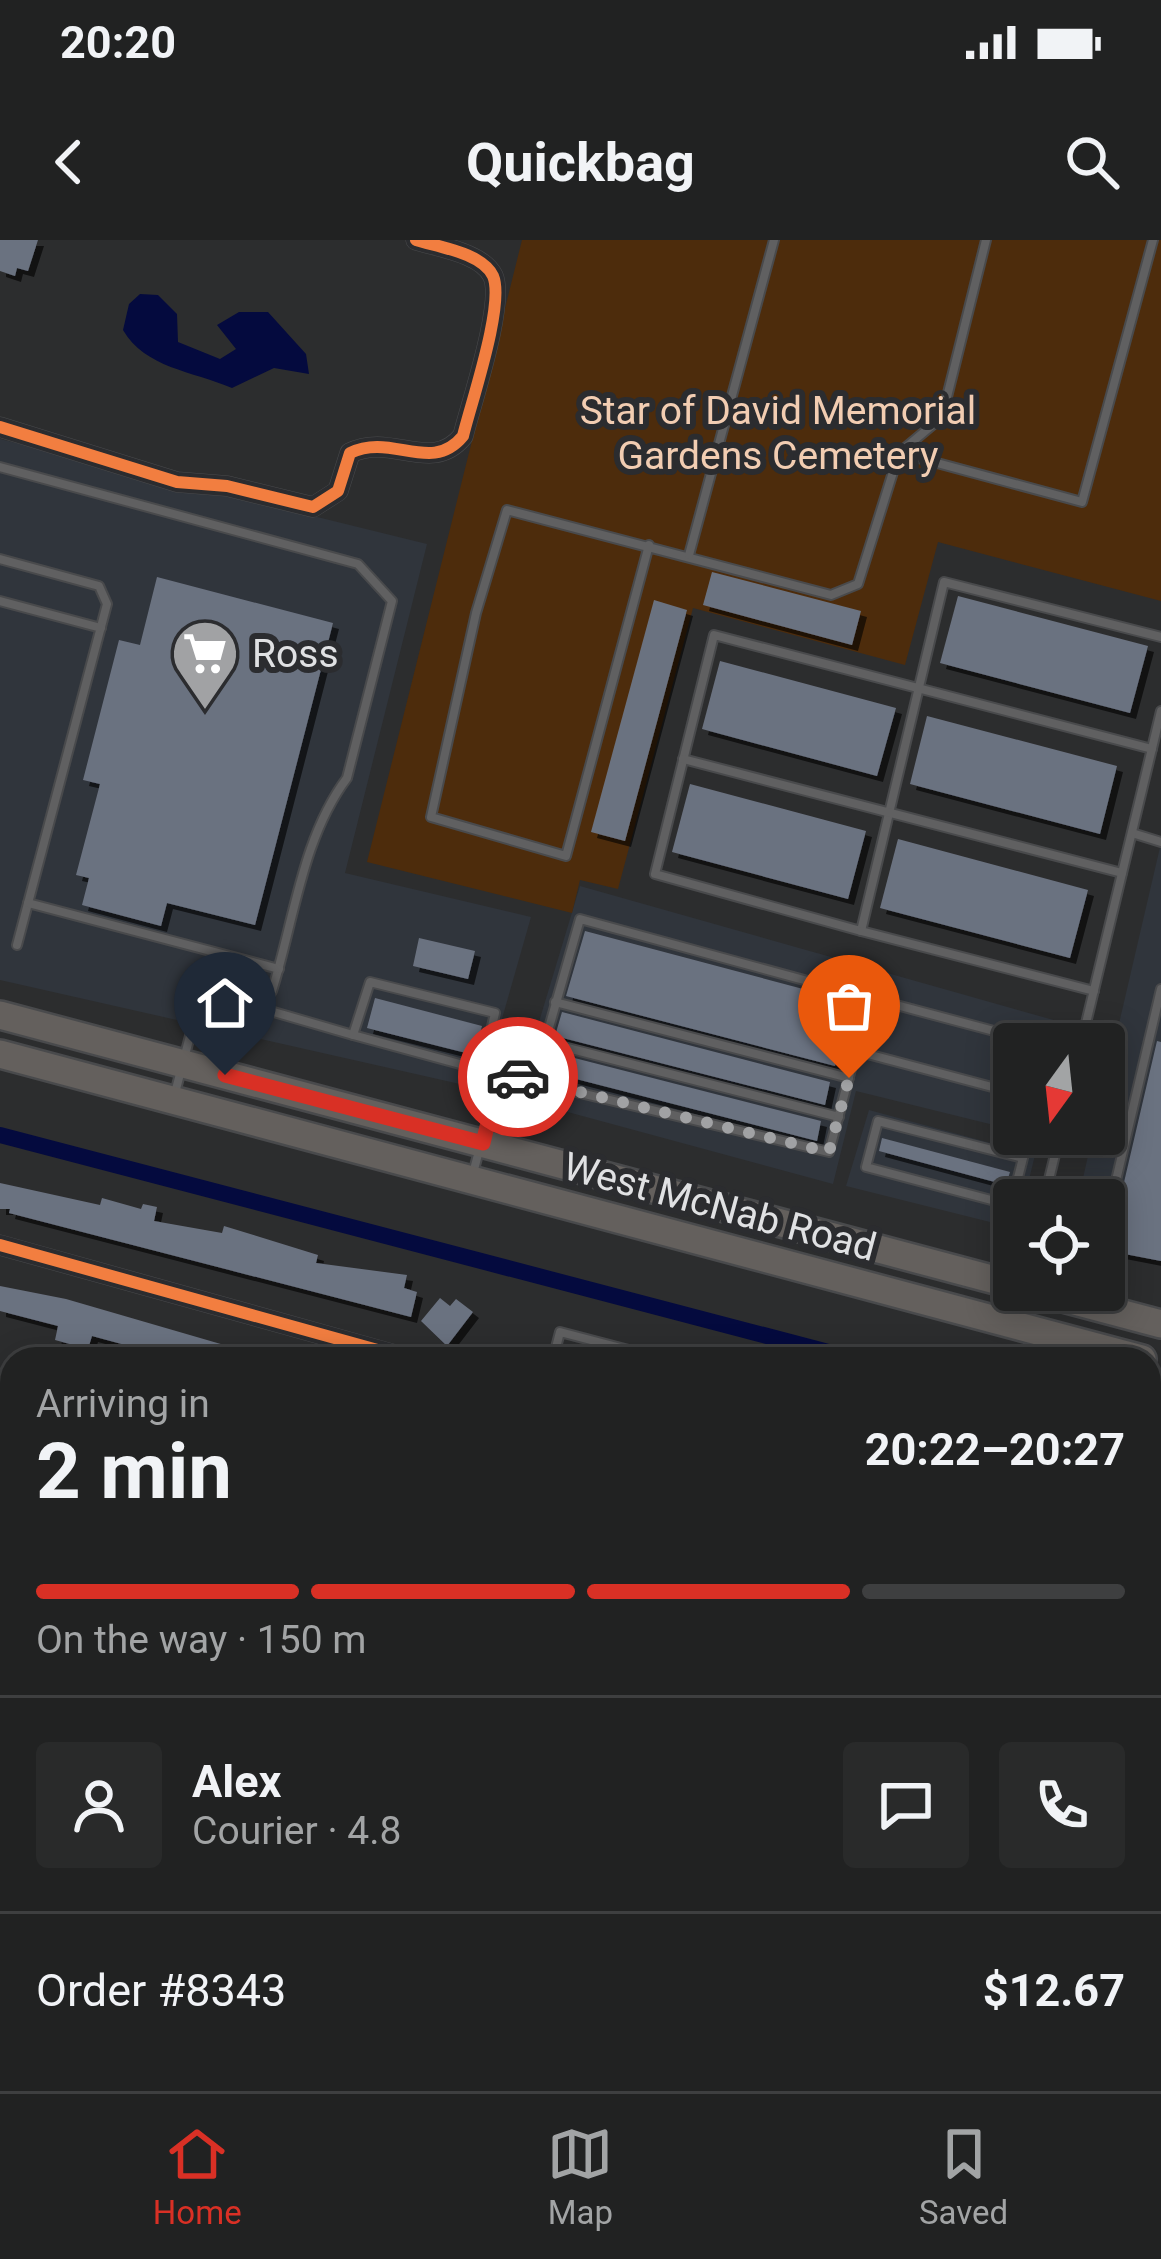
<!DOCTYPE html>
<meta charset="utf-8">
<style>
body{margin:0;font-family:Roboto,sans-serif;background:#292a2a;color:#f1f3f6;height:100vh;display:flex;flex-direction:column;font-size:45px;white-space:nowrap}
*{box-sizing:border-box;margin:0}
p{font-size:39px;color:#a2a4a5}
.icon{flex:none;width:66px;height:66px;fill:none;stroke:currentColor;stroke-width:2;stroke-linecap:round;stroke-linejoin:round}
.map{position:relative;flex:1;overflow:hidden}
.sheet{position:absolute;left:0px;top:1107px;width:1161px;height:744px;display:flex;flex-direction:column;background:#212222;border-radius:36px 36px 0 0;box-shadow:0 6px 30px #0003,0 0 0 3px #3e3f40}
.sheet>*{flex:none}
.needle{width:78px;rotate:195deg}
.fabs{position:absolute;left:993px;top:783px;display:grid;gap:24px}
.fabs a{display:grid;place-items:center;width:132px;height:132px;border-radius:12px;background:#212222;box-shadow:0 6px 30px #0003,0 0 0 3px #3e3f40;font-size:60px}
.pin{position:absolute;display:grid;place-items:center;width:102px;height:102px;color:#fff;margin:-123px -51px;border-radius:50% 50% 50% 0;rotate:-45deg;box-shadow:0 0 12px #0007}
.pin .icon{rotate:45deg}
.courier{position:absolute;display:grid;place-items:center;width:120px;height:120px;margin:-60px;border:9px solid #d93025;border-radius:50%;background:#fff;color:#222;box-shadow:0 3px 15px #0007}
.headline em{font-style:normal;font-weight:700}
.headline div{display:flex;flex-direction:column-reverse}
.headline{display:flex;align-items:center;justify-content:space-between;height:204px;padding:0 36px}
h1{font-size:78px;font-weight:700;line-height:90px}
.bar{display:grid;grid-template-columns:repeat(4,1fr);gap:18px 12px;align-content:center;height:144px;padding:0 36px}
.bar i{height:15px;border-radius:9px;background:#3e3f40}
.bar .selected{background:#d93025}
.bar p{grid-column:span 4}
.line{display:flex;align-items:center;gap:30px;padding:0 36px;border-top:3px solid #3e3f40}
.line div{flex:1}
.round{display:grid;place-items:center;flex:none;width:126px;height:126px;border-radius:12px;background:#292a2a}
.status{display:flex;justify-content:space-between;align-items:center;height:84px;padding:0 60px;background:#212222;direction:ltr}
.status svg{height:33px;fill:currentColor}
header{display:flex;justify-content:space-between;align-items:center;height:156px;padding:0 36px;background:#212222;font-size:54px;font-weight:700}
.tabs{display:flex;justify-content:space-around;align-items:center;height:168px;border-top:3px solid #3e3f40;background:#212222;font-size:33px;color:#a2a4a5}
.tabs a{display:grid;justify-items:center;gap:6px}
.tabs .selected{color:#d93025}
.map>svg:first-child{display:block}
.built{fill:#30353c}
.green{fill:#4d2c0c}
.water{fill:#040a3e}
.lines{fill:none;stroke-linecap:round;stroke-linejoin:round}
.canal{stroke:#040a3e;stroke-width:16}
.building{fill:#6b7280;filter:url(#shadow)}
.service-casing{stroke:#494a4c;stroke-width:12}
.minor-casing{stroke:#494a4c;stroke-width:21}
.primary-casing{stroke:#494a4c;stroke-width:32}
.service{stroke:#606061;stroke-width:8}
.minor{stroke:#606061;stroke-width:16}
.primary{stroke:#64605d;stroke-width:27}
.cycleway-casing{stroke:#2b2c2f;stroke-width:20}
.cycleway{stroke:#f27e40;stroke-width:12}
.done{stroke:#a1a2a4;stroke-width:12;stroke-dasharray:0 21.6}
.route{stroke:#d93025;stroke-width:15}
.labels{text-anchor:middle;stroke-width:12;stroke-linejoin:round;paint-order:stroke}
.park-label{font-size:39px;fill:#f2cdb2;stroke:#2b2c2f}
.poi-label{font-size:39px;fill:#e0e1e3;stroke:#2b2c2f;text-anchor:start}
.street-label{font-size:39px;fill:#e0e1e3;stroke:#2b2c2f}
</style>
<div class="status"><b>20:20</b><svg viewBox="0 0 49 12"><path d="M0 12V9h3v3zM5 12V6h3v6zM10 12V3h3v9zM15 12V0h3v12zM26 1h20v11H26zM47 4h2v5h-2z"/></svg></div>
<header><svg class="icon" aria-label="back" viewBox="0 0 24 24"><path d="M15 5l-7 7 7 7"/></svg>Quickbag<svg class="icon" aria-label="search" viewBox="0 0 24 24"><circle cx="10" cy="10" r="6"/><path d="M15 15l6 6"/></svg></header>
<div class="map">
<svg width="1161" height="1851" viewBox="0 0 1161 1851">
<defs>
<filter id="shadow"><feDropShadow dx="6" dy="6" stdDeviation="0" flood-color="#0009"/></filter>
</defs>
<rect width="100%" height="100%" fill="#2c2d2e"/>
<g class="built">
<polygon points="0,199 427,304 345,633 531,677 482,849 0,740"/>
<polygon points="1161,603 1161,1021 1104,1007 1104,960 1078,960 1093,894 1104,894 1104,848"/>
<polygon points="580,646 1057,781 1052,804 1014,804 1014,890 856,851 833,944 516,858"/>
<polygon points="869,870 1035,915 1024,960 1014,960 1014,988 846,946"/>
</g>
<polygon class="green" points="522,0 1161,0 1161,361 938,302 905,425 693,368 618,649 580,640 572,673 367,622"/>
<g class="water">
<path d="M140 54 158 55 177 74 178 102 220 119 236 109 217 85 239 72H268L306 114 309 134 274 128 232 148C192 131 145 128 123 90L129 64Z"/>
<polygon points="12,1307 12,1617 0,1614 0,1438 7,1408 0,1383 0,1314"/>
<polygon points="599,1839 696,1839 748,1851 596,1851"/>
<polygon points="845,1839 966,1839 968,1851 799,1851"/>
</g>
<g class="lines">
<g class="canal">
<polyline points="0,895 855,1119"/>
<polyline points="1149,1196 1161,1199"/>
</g>
</g>
<g class="building">
<polygon points="0,0 38,0 28,31 17,28 15,36 0,31"/>
<polygon points="712,332 861,371 852,405 703,365"/>
<polygon points="157,337 333,383 255,685 167,663 161,686 82,665 89,638 76,635 100,544 83,540 119,400 140,405"/>
<polygon points="958,356 1148,406 1130,473 940,423"/>
<polygon points="654,360 687,370 625,601 591,592"/>
<polygon points="720,421 896,468 877,536 702,489"/>
<polygon points="927,476 1117,526 1100,594 910,544"/>
<polygon points="690,544 866,591 848,659 672,612"/>
<polygon points="898,599 1088,650 1070,718 880,668"/>
<polygon points="585,691 852,762 835,826 566,756"/>
<polygon points="419,698 475,711 468,739 413,726"/>
<polygon points="375,758 482,786 474,815 367,788"/>
<polygon points="562,772 830,842 825,865 555,796"/>
<polygon points="1157,801 1161,802 1161,1021 1104,1010 1104,984 1111,986 1118,968"/>
<polygon points="551,812 821,881 817,901 545,831"/>
<polygon points="882,898 1010,932 1006,945 879,911"/>
<polygon points="0,943 100,965 102,958 141,969 143,964 157,967 154,981 222,993 224,986 318,1015 316,1023 407,1035 404,1048 417,1052 411,1077 9,973 10,969 0,969"/>
<polygon points="0,1046 66,1059 272,1119 137,1119 140,1109 92,1096 88,1109 55,1100 58,1086 0,1071"/>
<polygon points="440,1058 450,1066 456,1059 473,1072 447,1106 421,1081"/>
<polygon points="1149,1235 1161,1238 1161,1281 1149,1278"/>
<polygon points="1149,1338 1161,1341 1153,1394 1149,1394"/>
<polygon points="1149,1499 1161,1502 1161,1544 1149,1541"/>
<polygon points="1161,1624 1161,1705 1156,1706 1149,1676 1149,1627"/>
<polygon points="125,1839 217,1839 214,1851 154,1851"/>
<polygon points="272,1839 331,1839 328,1851 301,1851 271,1844"/>
<polygon points="487,1839 572,1839 568,1851 516,1851"/>
<polygon points="988,1839 1032,1839 1034,1851 990,1851"/>
</g>
<g class="lines">
<defs>
<g id="service">
<polyline points="900,213 1082,262 1153,0"/>
<path d="M0 227 358 324 392 361 347 538C302 598 294 681 272 751L260 768 201 754 175 853"/>
<polyline points="649,305 566,616 431,577 476,373 507,270 831,355 858,344 899,213 942,177 986,0"/>
<polyline points="689,315 774,0"/>
<polyline points="0,319 99,346 107,364 17,705"/>
<polyline points="0,361 101,388"/>
<polyline points="1152,509 714,395 655,634 861,691 944,342 1161,397"/>
<polyline points="683,519 1122,633"/>
<polyline points="1132,593 1161,602"/>
<polyline points="28,663 279,729"/>
<polyline points="861,691 1094,751"/>
<polyline points="555,762 849,838"/>
<polyline points="260,768 353,795"/>
<polyline points="544,802 839,877"/>
<polyline points="1081,804 1161,471"/>
<polyline points="856,811 1011,852 1014,839"/>
<polyline points="500,834 829,912 870,758 1024,799 1023,804"/>
<polyline points="534,840 580,679 870,758"/>
<polyline points="473,933 500,834 482,830 353,795 370,742 495,773 482,830"/>
<polyline points="1044,960 1060,894"/>
<polyline points="1011,965 1023,918 878,881 866,927 1014,966"/>
<polyline points="1104,967 1110,966 1161,749"/>
<polyline points="553,1119 560,1092 663,1119"/>
<polyline points="1149,1309 1161,1312"/>
<polyline points="1157,1466 1161,1451"/>
<polyline points="1149,1574 1161,1576"/>
<polyline points="1149,1788 1155,1807 1161,1805"/>
<polyline points="366,1851 369,1842 407,1851"/>
</g>
<g id="minor">
<path d="M0 187 177 242 227 246 313 267 338 251 350 213C392 192 431 235 463 196 471 163 505 64 493 36 482 13 439 7 416 0"/>
<polyline points="0,1005 410,1119"/>
<polyline points="0,1186 12,1190"/>
<polyline points="0,1731 12,1734"/>
<polyline points="250,1851 252,1839"/>
</g>
<g id="primary">
<polyline points="0,775 1014,1045"/>
<polyline points="0,814 1142,1119"/>
<polyline points="1033,1050 1161,1084"/>
</g>
</defs>
<use href="#service" class="service-casing"/>
<use href="#minor" class="minor-casing"/>
<use href="#primary" class="primary-casing"/>
<use href="#service" class="service"/>
<use href="#minor" class="minor"/>
<use href="#primary" class="primary"/>
<defs>
<g id="cycleway">
<path d="M0 187 177 242 227 246 313 267 338 251 350 213C392 192 431 235 463 196 471 163 505 64 493 36 482 13 439 7 416 0"/>
<polyline points="0,1005 410,1119"/>
</g>
</defs>
<use href="#cycleway" class="cycleway-casing"/>
<use href="#cycleway" class="cycleway"/>
</g>
<g class="lines">
<polyline class="done" points="518,837 829,912 849,838"/>
<polyline class="route" points="225,835 483,903 500,834 518,837"/>
</g>
<defs>
<symbol id="supermarket-pin" viewBox="-11 -11 22 30"><path d="M0 17L-7.5 6A9.5 9.5 0 1 1 7.5 6Z" fill="#a1a2a4" stroke="#2b2c2f"/><path d="M-6-5.5h2.5l.6 2H6L4.5 2H-2.5L-4.4-4H-6ZM-1.5 3.2a1.3 1.3 0 1 0 .1 0ZM3 3.2a1.3 1.3 0 1 0 .1 0Z" fill="#fff"/></symbol>
</defs>
<g fill-rule="evenodd">
<use href="#supermarket-pin" x="167" y="375" width="76" height="104"/>
</g>
<g class="labels">
<g class="park-label">
<text x="778" y="184">Star of David Memorial<tspan x="778" dy="45">Gardens Cemetery</tspan></text>
</g>
<g class="poi-label">
<text x="252" y="427">Ross</text>
</g>
<g class="street-label">
<text transform="translate(720 966) rotate(15)" y="14">West McNab Road</text>
</g>
</g>
</svg>
<div class="fabs">
<a><svg class="needle" viewBox="-14 -14 28 28"><path d="M0-13l5 13h-10z" fill="#e53935"/><path d="M0 13l5-13h-10z" fill="#a2a4a5"/></svg></a>
<a><svg class="icon" aria-label="locate" viewBox="0 0 24 24"><circle cx="12" cy="12" r="6"/><path d="M12 2v4M12 18v4M2 12h4M18 12h4"/></svg></a>
</div>
<div class="pin" style="left:849px;top:838px;background:#ea580c"><svg class="icon" aria-label="bag" viewBox="0 0 24 24"><path d="M5 8h14l-1 12H6zM9 8a3 3 0 0 1 6 0"/></svg></div>
<div class="pin" style="left:225px;top:835px;background:#1f2937"><svg class="icon" aria-label="home" viewBox="0 0 24 24"><path d="M3 11l9-7 9 7M6 9v11h12V9"/></svg></div>
<div class="courier" style="left:518px;top:837px"><svg class="icon" aria-label="car" viewBox="0 0 24 24"><path d="M5 17H2v-5l4-1 3-4h7l3 4 3 1v5h-3M9 17h6M6 11h13"/><circle cx="7" cy="17" r="2"/><circle cx="17" cy="17" r="2"/></svg></div>
<section class="sheet">
<div class="headline"><div><h1>2 min</h1><p>Arriving in</p></div><em>20:22–20:27</em></div>
<div class="bar"><i class="selected"></i><i class="selected"></i><i class="selected"></i><i></i><p>On the way · 150 m</p></div>
<div class="line" style="height:216px"><a class="round"><svg class="icon" aria-label="person" viewBox="0 0 24 24"><circle cx="12" cy="8" r="4"/><path d="M4 21q1-7 8-7t8 7"/></svg></a><div><b>Alex</b><p>Courier · 4.8</p></div><a class="round"><svg class="icon" aria-label="chat" viewBox="0 0 24 24"><path d="M4 5h16v11H9l-5 4z"/></svg></a><a class="round"><svg class="icon" aria-label="phone" viewBox="0 0 24 24"><path d="M5 4h4l2 5-3 2q2 4 5 5l2-3 5 2v4C11 20 4 13 5 4z"/></svg></a></div>
<div class="line" style="height:156px"><div>Order #8343</div><b>$12.67</b></div>
</section>
</div>
<nav class="tabs">
<a class="selected"><svg class="icon" aria-label="home" viewBox="0 0 24 24"><path d="M3 11l9-7 9 7M6 9v11h12V9"/></svg>Home</a>
<a><svg class="icon" aria-label="map" viewBox="0 0 24 24"><path d="M3 6l6-2 6 2 6-2v14l-6 2-6-2-6 2zM9 4v14M15 6v14"/></svg>Map</a>
<a><svg class="icon" aria-label="saved" viewBox="0 0 24 24"><path d="M7 4h10v16l-5-4-5 4z"/></svg>Saved</a>
</nav>
